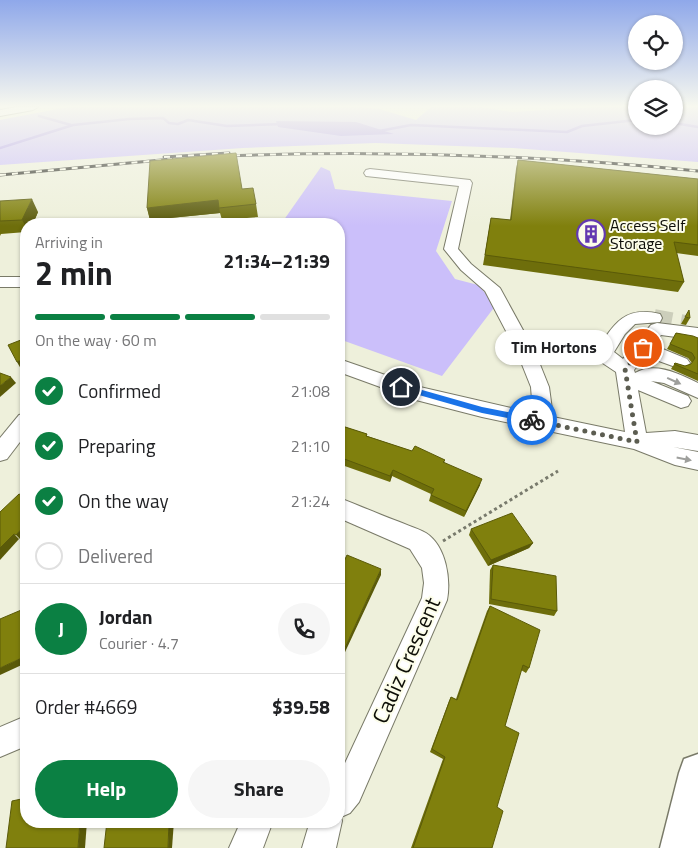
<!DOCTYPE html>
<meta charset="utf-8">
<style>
body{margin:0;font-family:"Titillium Web",sans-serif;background:#f6f6f6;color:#202124;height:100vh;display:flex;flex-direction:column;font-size:19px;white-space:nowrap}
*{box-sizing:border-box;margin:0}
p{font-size:16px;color:#757577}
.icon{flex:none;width:28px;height:28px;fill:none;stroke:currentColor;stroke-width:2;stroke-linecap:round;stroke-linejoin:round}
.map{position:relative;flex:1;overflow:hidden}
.panel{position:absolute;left:20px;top:218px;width:325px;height:610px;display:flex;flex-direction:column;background:#fff;border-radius:20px;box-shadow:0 1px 4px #0004}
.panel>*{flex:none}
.controls{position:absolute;left:628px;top:15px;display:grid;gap:10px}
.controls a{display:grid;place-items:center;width:55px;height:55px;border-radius:50%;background:#fff;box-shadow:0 1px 4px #0004;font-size:25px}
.pin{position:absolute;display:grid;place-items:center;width:42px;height:42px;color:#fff;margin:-21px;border:2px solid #fff;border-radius:50%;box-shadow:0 1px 5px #0007}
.courier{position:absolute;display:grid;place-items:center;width:50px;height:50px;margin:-25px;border:4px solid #1a73e8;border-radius:50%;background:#fff;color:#222;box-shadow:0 1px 6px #0007}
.bubble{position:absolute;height:35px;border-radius:18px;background:#fff;box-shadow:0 1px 4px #0004;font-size:16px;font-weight:700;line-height:35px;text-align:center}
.headline em{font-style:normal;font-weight:700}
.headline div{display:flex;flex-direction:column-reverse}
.headline{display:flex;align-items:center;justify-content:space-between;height:85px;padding:0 15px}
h1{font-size:32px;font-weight:700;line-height:38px}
.bar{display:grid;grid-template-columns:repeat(4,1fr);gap:8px 5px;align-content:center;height:60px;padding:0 15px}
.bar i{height:6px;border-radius:4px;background:#e0e0e0}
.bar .on{background:#0b8043}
.bar p{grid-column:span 4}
.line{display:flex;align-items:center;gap:12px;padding:0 15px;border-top:1px solid #e0e0e0}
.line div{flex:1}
.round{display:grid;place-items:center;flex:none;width:52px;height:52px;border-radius:26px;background:#f6f6f6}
ol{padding:0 15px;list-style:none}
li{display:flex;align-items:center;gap:15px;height:55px}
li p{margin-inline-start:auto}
li .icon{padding:5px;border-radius:50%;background:#0b8043;color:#fff;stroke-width:4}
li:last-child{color:#757577}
li i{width:28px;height:28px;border:2px solid #e0e0e0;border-radius:50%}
.cta{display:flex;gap:10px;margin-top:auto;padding:10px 15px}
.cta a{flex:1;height:58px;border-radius:30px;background:#0b8043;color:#fff;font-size:20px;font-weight:700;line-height:58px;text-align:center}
.cta a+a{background:#f6f6f6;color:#202124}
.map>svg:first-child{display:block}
.green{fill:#cbbffa}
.water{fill:#ab97ec}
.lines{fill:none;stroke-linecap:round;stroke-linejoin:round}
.stream{stroke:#ab97ec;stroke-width:2.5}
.minor-tunnel{stroke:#cccebb;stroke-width:18;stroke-dasharray:18 9;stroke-linecap:butt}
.minor-casing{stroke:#797a68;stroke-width:2}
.major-casing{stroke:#797a68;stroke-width:3}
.path{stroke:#787a6c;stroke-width:3;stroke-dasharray:3 3;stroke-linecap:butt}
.minor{fill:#fff;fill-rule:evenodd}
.major{fill:#fff;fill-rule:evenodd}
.rail-casing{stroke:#24251c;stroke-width:3}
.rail{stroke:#fcfde9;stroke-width:2;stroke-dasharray:6;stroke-linecap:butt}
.wall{fill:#6e6e0b}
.shaded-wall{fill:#5a5a09}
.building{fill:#80800d;stroke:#5a5a09}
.oneway{fill:#9e9f9c}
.route{fill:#1a73e8}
.done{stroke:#5c5d51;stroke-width:5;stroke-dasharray:0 9}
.labels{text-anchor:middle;stroke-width:4;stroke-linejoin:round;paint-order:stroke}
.far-poi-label{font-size:16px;fill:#0d0e07;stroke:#fcfde9;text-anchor:start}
.near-street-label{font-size:22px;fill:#0d0e07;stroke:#fcfde9}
</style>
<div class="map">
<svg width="698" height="848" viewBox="0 0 698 848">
<rect width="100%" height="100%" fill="#eef0db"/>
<g class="green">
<polygon points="68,107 362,107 379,109 416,120 431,107 481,107 512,112 594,107 636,107 636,126 674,126 674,107 698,107 698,162 513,148 376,143 243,148 0,165 0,120"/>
<polygon points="321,167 330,171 335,189 452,201 436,251 455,279 478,285 496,305 442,376 339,339 339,224 281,224"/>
</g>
<polygon class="water" points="276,121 356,122 394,134 341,136 278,127"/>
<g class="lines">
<g class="stream">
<polyline points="39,116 71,125"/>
<polyline points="674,123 698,127"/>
<polyline points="379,131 411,125 567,132 582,126 636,120"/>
<polyline points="0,148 73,125 129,119 163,118 169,123 178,124 188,120 227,126 282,124"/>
</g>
<polyline class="minor-tunnel" points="654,318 686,324"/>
<defs>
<g id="minor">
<polygon points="17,107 38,107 33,110 0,116 0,110"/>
<path d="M370 169 470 180 472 183 458 249 471 264 500 288 535 352 549 387 553 417 625 432 616 372 601 362 596 352C613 325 624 305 660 314L662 318 660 322 635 324 625 334 614 352 623 359 651 325 657 323 698 328V340L661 335 653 345 687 359 690 363 687 367 681 369 645 356 634 370 635 373C655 361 679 374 698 383V398L664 383 651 381 688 396 691 401 688 406 681 408 638 390 646 433 675 431 698 435V451L673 447 698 452V470L675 465 634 449 482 417 416 400 339 372V359L420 387 533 413 531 387 517 352 485 291 461 270 444 249 459 186 366 176 364 173 366 170Z"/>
<rect x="0" y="277" width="26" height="10"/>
<polygon points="26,413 26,434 7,459 0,461 0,438 19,415"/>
<path d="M339 498C358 505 378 514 397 521 406 525 417 528 426 533 446 546 451 579 447 600L359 802 350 813 341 817 342 821 336 848H302L310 821H339V776L422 598 424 583 422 568 410 549 339 518Z"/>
<polygon points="26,716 26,746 0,757 0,727"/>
<polygon points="241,821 273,821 263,848 229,848"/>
</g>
<polygon id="major" points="698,754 698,848 660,848 679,773 684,759"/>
</defs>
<use href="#minor" class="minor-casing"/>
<use href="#major" class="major-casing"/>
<polyline class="path" points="443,541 558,471"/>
<use href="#minor" class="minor"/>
<use href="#major" class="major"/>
<defs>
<g id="rail">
<path d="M222 156C381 150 539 155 698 171"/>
<polyline points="164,157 229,153"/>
<polyline points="0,175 172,159"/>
</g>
</defs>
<use href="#rail" class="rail-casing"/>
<use href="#rail" class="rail"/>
</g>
<g class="wall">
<polygon points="518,160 698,179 698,256 676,253 684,282 678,292 483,265 491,218 510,220 516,169"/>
<polygon points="242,189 256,204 258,217 222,220 220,213 150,220 147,208"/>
<polygon points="0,201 38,212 33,224 26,224 26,232 1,234 0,236"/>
<polygon points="685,317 690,318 686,325 681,324"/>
<polygon points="676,333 698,338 698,381 671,369 675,363 685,366 691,364 692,363 688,358 667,349"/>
<polygon points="339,425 367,434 367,436 412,451 445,460 444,463 480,485 464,517 429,501 431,494 392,476 390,482 339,464"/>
<polygon points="471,529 533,543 529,548 488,566 469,535"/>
<polygon points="493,565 557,611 554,616 489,604 490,570"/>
<polygon points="490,606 529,668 526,673 521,670 505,726 497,807 492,848 411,848 443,759 430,752 449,701 451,697 456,699 487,611"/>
</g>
<g class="shaded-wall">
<polygon points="32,199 38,212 33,224 26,224 26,227 22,220"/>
<polygon points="218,200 220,213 150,220 147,208"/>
<polygon points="26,358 26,366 21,369 17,362"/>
<polygon points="11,377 16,383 0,397 0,386"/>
<polygon points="393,470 392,476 390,482 390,476"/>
<polygon points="482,479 480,485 464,517 466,511"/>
<polygon points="26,524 26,535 21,540 16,535"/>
<polygon points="14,534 19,539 0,560 0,548"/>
<polygon points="533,543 529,548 488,566 491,560"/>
<polygon points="381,569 381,575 339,665 339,661"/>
<polygon points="26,656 26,663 0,675 0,668"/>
<polygon points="80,821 87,821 85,848 78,848"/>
<polygon points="169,821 174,821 172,848 168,848"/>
</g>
<g class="building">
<polygon points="236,153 242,189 253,188 256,204 219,208 218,200 147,208 150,161"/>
<polygon points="518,160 698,179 698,245 674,242 684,282 485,255 491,218 511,220"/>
<polygon points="32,199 22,220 0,221 0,201"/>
<polygon points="689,310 690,318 685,317"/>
<polygon points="676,333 693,336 698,338 698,374 674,364 675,363 685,366 691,364 695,358 692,353 670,344"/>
<polygon points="26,338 26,358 17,362 8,345"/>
<polygon points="0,373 11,377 0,386"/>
<polygon points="339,425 367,434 366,436 412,451 415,446 445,460 443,462 482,479 466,511 431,495 434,489 393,470 390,476 339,457"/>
<polygon points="19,494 26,497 26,524 16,535 14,534 0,548 0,512"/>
<polygon points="512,513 533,543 491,560 471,529"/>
<polygon points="347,555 381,569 339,661 339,572"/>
<polygon points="493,565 556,576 557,611 491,599"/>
<polygon points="490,606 540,630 529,668 523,665 505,726 519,733 497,807 503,811 492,848 413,848 445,757 432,749 451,697 457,700"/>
<polygon points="26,608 26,656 0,668 0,619"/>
<polygon points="26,798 26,821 80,821 78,848 6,848 12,801"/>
<polygon points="107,821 169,821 168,848 104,848"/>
</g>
<defs><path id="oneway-solid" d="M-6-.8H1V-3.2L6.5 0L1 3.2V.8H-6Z" transform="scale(1.25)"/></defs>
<g class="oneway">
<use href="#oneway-solid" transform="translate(674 381) rotate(24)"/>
<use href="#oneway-solid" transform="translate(684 459) rotate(11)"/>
</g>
<linearGradient id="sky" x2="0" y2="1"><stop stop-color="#8fa8ea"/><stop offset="0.47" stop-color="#f7f8ef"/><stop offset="1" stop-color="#f7f8ef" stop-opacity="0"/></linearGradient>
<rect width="698" height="226" fill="url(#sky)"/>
<polygon class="route" points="401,384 482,407 532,417 536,420 532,423 482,413 398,389 398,385"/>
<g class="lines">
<polyline class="done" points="532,420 637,442 625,369 643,348"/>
</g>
<defs>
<symbol id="building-ring" viewBox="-11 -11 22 22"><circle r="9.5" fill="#fcfde9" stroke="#6339b1" stroke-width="1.5"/><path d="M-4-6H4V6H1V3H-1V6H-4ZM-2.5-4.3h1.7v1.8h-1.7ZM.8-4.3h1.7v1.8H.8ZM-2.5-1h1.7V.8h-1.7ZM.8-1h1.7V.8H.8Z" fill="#6339b1"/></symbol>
</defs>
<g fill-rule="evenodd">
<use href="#building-ring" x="575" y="218" width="32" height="32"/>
</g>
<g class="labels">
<g class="far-poi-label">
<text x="610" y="231">Access Self<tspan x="610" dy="18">Storage</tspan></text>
</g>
<g class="near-street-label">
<text transform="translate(406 660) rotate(-66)" y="8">Cadiz Crescent</text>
</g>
</g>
</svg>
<div class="controls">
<a><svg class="icon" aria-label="locate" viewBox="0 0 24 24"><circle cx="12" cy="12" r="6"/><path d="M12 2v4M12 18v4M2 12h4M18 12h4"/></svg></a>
<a><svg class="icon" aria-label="layers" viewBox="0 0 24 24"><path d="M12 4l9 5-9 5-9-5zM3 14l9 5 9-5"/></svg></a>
</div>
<div class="pin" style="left:643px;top:348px;background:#ea580c"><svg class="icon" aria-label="bag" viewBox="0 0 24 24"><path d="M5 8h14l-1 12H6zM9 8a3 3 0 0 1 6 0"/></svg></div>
<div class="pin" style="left:401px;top:387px;background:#1f2937"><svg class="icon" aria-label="home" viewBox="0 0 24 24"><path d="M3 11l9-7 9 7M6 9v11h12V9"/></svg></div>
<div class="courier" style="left:532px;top:420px"><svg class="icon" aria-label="bike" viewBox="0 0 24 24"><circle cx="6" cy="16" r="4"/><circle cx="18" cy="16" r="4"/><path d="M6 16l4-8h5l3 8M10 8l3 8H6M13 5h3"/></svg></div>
<div class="bubble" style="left:495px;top:330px;width:118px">Tim Hortons</div>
<section class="panel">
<div class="headline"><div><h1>2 min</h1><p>Arriving in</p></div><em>21:34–21:39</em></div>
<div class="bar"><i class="on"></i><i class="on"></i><i class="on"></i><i></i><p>On the way · 60 m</p></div>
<ol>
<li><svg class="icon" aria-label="check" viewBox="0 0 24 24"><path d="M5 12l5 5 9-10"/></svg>Confirmed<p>21:08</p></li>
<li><svg class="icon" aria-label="check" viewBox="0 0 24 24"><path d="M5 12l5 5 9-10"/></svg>Preparing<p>21:10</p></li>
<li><svg class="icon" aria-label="check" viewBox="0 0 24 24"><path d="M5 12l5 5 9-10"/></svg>On the way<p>21:24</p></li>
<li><i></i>Delivered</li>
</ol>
<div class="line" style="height:90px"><b class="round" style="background:#0b8043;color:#fff">J</b><div><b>Jordan</b><p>Courier · 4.7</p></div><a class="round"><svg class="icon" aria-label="phone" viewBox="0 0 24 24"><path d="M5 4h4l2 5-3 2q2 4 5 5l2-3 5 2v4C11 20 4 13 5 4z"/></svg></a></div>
<div class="line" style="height:65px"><div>Order #4669</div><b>$39.58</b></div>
<div class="cta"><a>Help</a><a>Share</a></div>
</section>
</div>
